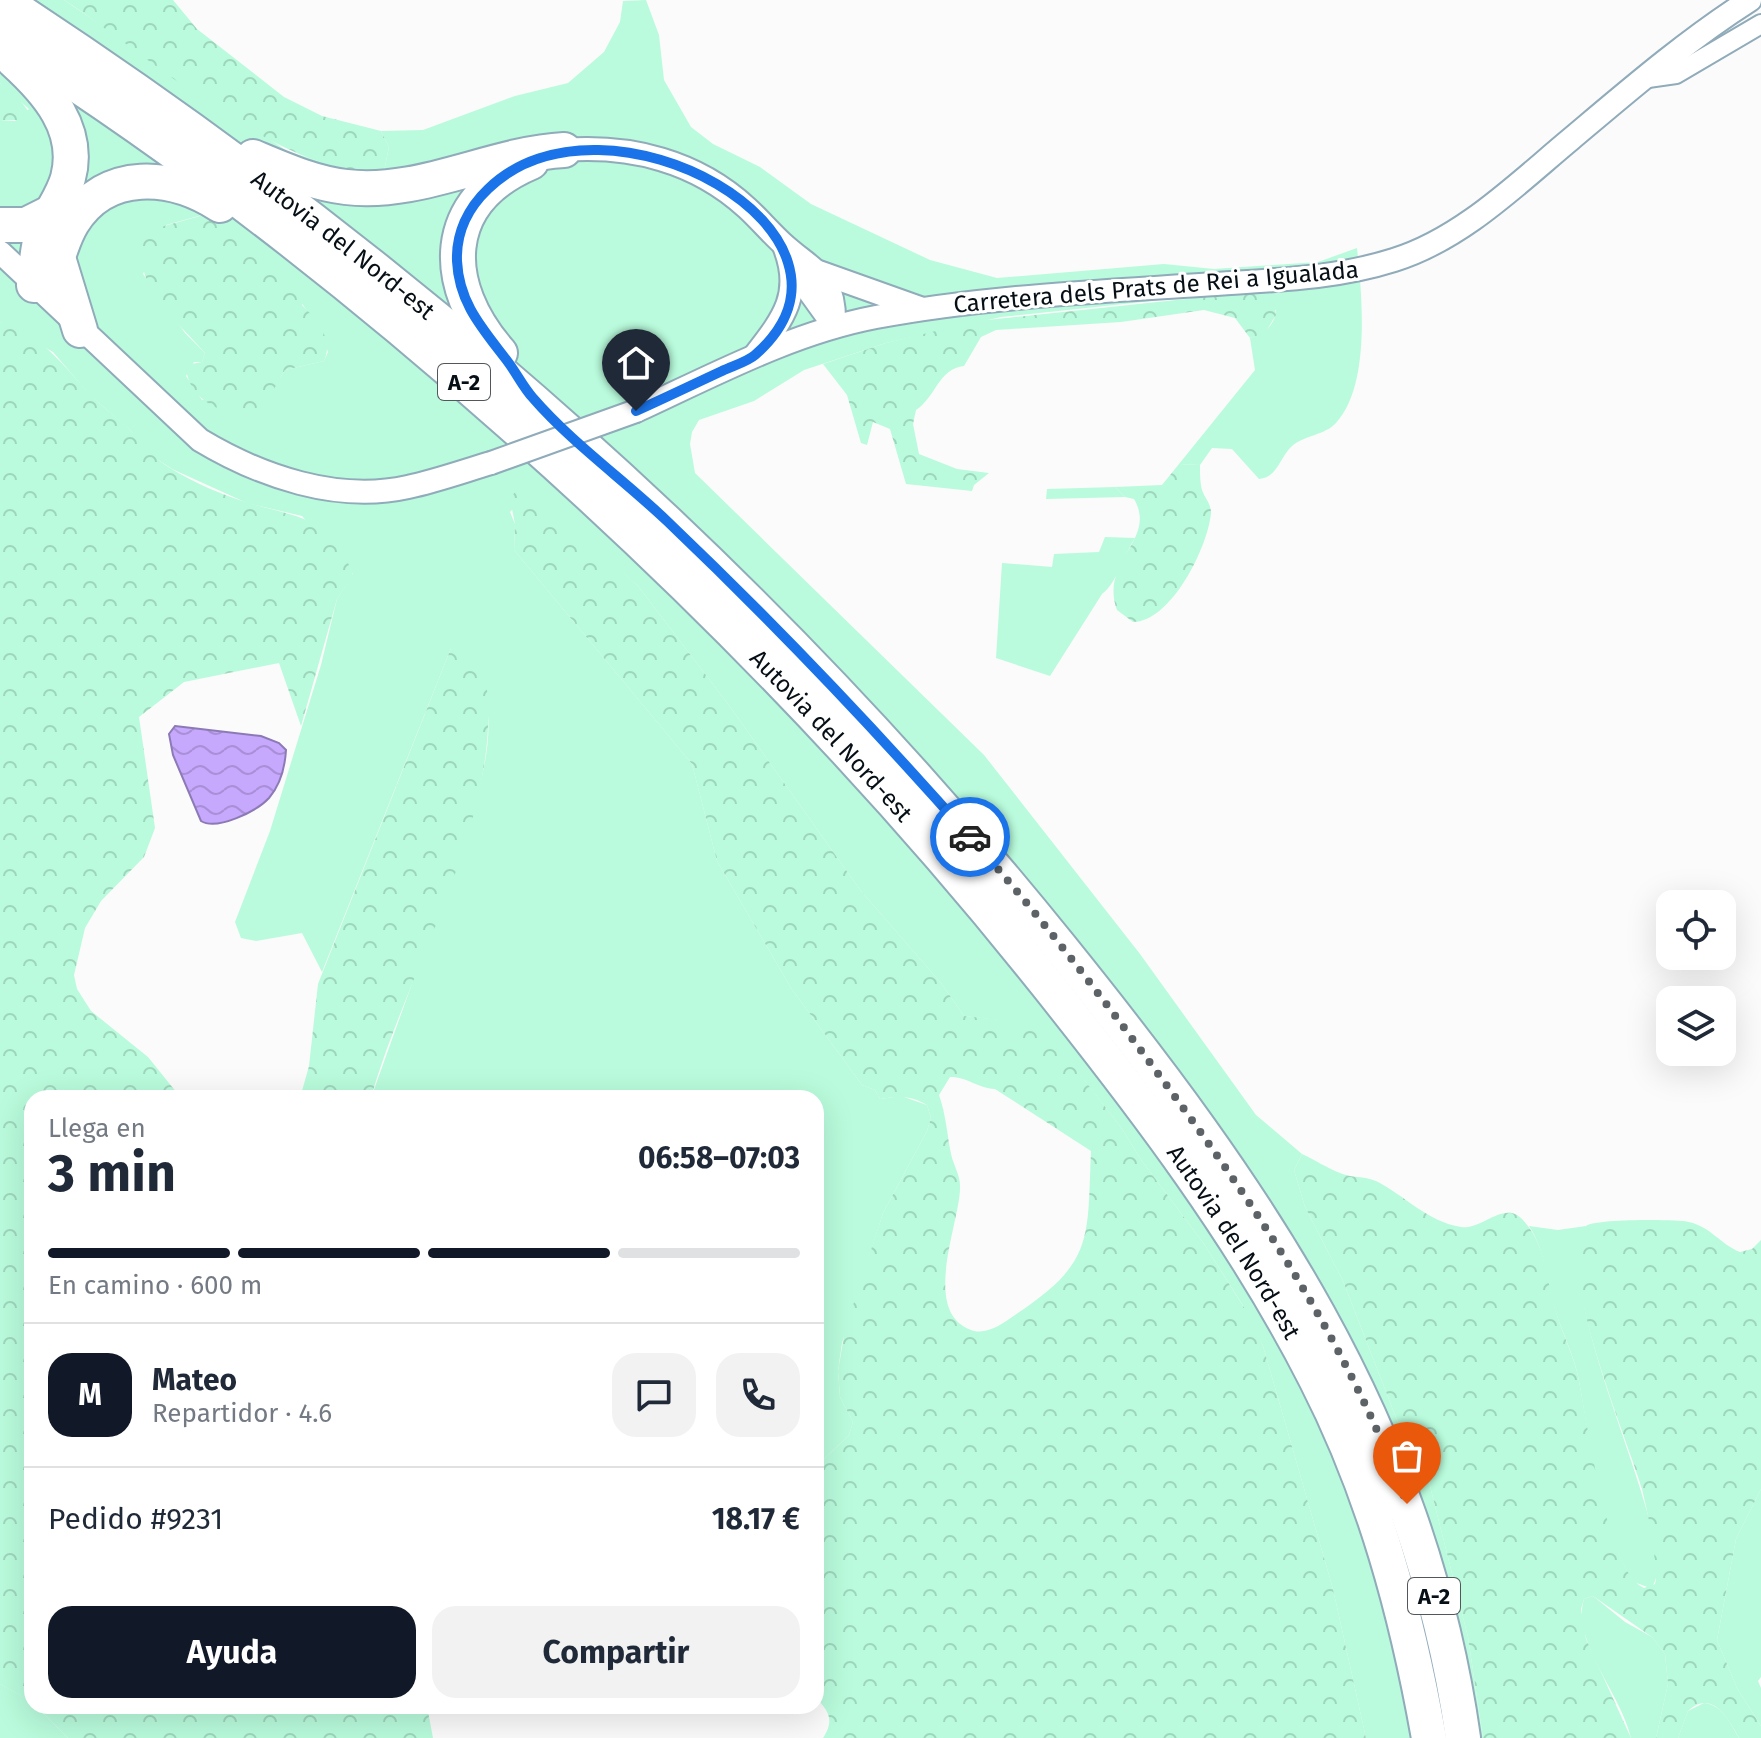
<!DOCTYPE html>
<html lang="es">
<meta charset="utf-8">
<style>
body{margin:0;font-family:"Fira Sans",sans-serif;background:#f2f2f3;color:#1f2937;height:100vh;display:flex;flex-direction:column;font-size:30px;white-space:nowrap}
*{box-sizing:border-box;margin:0}
p{font-size:26px;color:#747a83}
.icon{flex:none;width:44px;height:44px;fill:none;stroke:currentColor;stroke-width:2;stroke-linecap:round;stroke-linejoin:round}
.map{position:relative;flex:1;overflow:hidden}
.panel{position:absolute;left:24px;top:1090px;width:800px;height:624px;display:flex;flex-direction:column;background:#fff;border-radius:24px;box-shadow:0 8px 32px #0002}
.panel>*{flex:none}
.fabs{position:absolute;left:1656px;top:890px;display:grid;gap:16px}
.fabs a{display:grid;place-items:center;width:80px;height:80px;border-radius:16px;background:#fff;box-shadow:0 8px 32px #0002;font-size:40px}
.pin{position:absolute;display:grid;place-items:center;width:68px;height:68px;color:#fff;margin:-82px -34px;border-radius:50% 50% 50% 0;rotate:-45deg;box-shadow:0 0 8px #0007}
.pin .icon{rotate:45deg}
.courier{position:absolute;display:grid;place-items:center;width:80px;height:80px;margin:-40px;border:6px solid #1a73e8;border-radius:50%;background:#fff;color:#222;box-shadow:0 2px 10px #0007}
.overview em{font-style:normal;font-weight:700}
.overview div{display:flex;flex-direction:column-reverse}
.overview{display:flex;align-items:center;justify-content:space-between;height:136px;padding:0 24px}
h1{font-size:52px;font-weight:700;line-height:60px}
.bar{display:grid;grid-template-columns:repeat(4,1fr);gap:12px 8px;align-content:center;height:96px;padding:0 24px}
.bar i{height:10px;border-radius:6px;background:#e0e1e3}
.bar .on{background:#111827}
.bar p{grid-column:span 4}
.line{display:flex;align-items:center;gap:20px;padding:0 24px;border-top:2px solid #e0e1e3}
.line div{flex:1}
.round{display:grid;place-items:center;flex:none;width:84px;height:84px;border-radius:24px;background:#f2f2f3}
.button{display:flex;gap:16px;margin-top:auto;padding:16px 24px}
.button a{flex:1;height:92px;border-radius:24px;background:#111827;color:#fff;font-size:32px;font-weight:700;line-height:92px;text-align:center}
.button a+a{background:#f2f2f3;color:#1f2937}
.map>svg:first-child{display:block}
.green{fill:#b9fbdc;fill-rule:evenodd}
.forest{fill:url(#forest-crowns);fill-rule:evenodd}
.water{fill:url(#water-waves);stroke:#8c7ab7;stroke-width:2}
.lines{fill:none;stroke-linecap:round;stroke-linejoin:round}
.minor-casing{stroke:#90abba;stroke-width:22}
.tertiary-casing{stroke:#90abba;stroke-width:26}
.motorway-casing{stroke:#90abba;stroke-width:38}
.minor{stroke:#fff;stroke-width:18}
.tertiary{stroke:#fff;stroke-width:22}
.motorway{stroke:#fff;stroke-width:34}
.tertiary-bridge-casing{stroke:#90abba;stroke-width:26;stroke-linecap:butt}
.tertiary-bridge{stroke:#fff;stroke-width:22}
.done{stroke:#5c6266;stroke-width:8;stroke-dasharray:0 14.4}
.route{stroke:#1a73e8;stroke-width:10}
.labels{text-anchor:middle;stroke-width:6;stroke-linejoin:round;paint-order:stroke}
.shield{fill:#fff;stroke:#51575b;stroke-width:2}
.shield-label{font-size:22px;font-weight:bold;fill:#060f15}
.street-label{font-size:24px;fill:#060f15;stroke:#fff}
</style>
<div class="map">
<svg width="1761" height="1738" viewBox="0 0 1761 1738">
<defs>
<pattern id="forest-crowns" width="20" height="18" patternUnits="userSpaceOnUse" patternTransform="scale(2)"><rect width="20" height="18" fill="#b9fbdc"/><path d="M2 6a3 3 0 1 1 6 0M12 15a3 3 0 1 1 6 0" fill="none" stroke="#9ed6bc"/></pattern>
<pattern id="water-waves" width="16" height="10" patternUnits="userSpaceOnUse" patternTransform="scale(2)"><rect width="16" height="10" fill="#c6a8fc"/><path d="M0 5q4-4 8 0t8 0" fill="none" stroke="#a98fd7"/></pattern>
</defs>
<rect width="100%" height="100%" fill="#fbfbfb"/>
<g class="green">
<path d="M0 0H64L287 151 347 170 384 171 389 147 381 131 423 130 515 96 568 83 604 52 620 22 623 1 646 0 659 35 664 80 691 127 713 144 760 167 811 204 930 260 997 278 1164 264 1214 269 1318 262 1357 248C1362 295 1371 385 1336 423 1325 435 1305 435 1292 446 1280 457 1277 478 1259 479L1232 449 1212 448 1200 465 1179 464 1255 370 1250 338C1264 333 1275 326 1276 310L1208 295 1001 317 886 343 804 370 754 401 699 420 692 432 690 444 695 473 984 755 1140 954 1256 1115 1302 1154 1294 1170 1305 1207 1343 1281 1402 1433 1428 1478 1468 1637 1483 1738H1366L1333 1589 1263 1346 1242 1304 1204 1244 1142 1161 1120 1126 1041 1025 964 1016 941 983 861 891 728 704 638 586 531 490 510 512 515 524 514 550 692 764 717 861 791 988 862 1085 875 1090 880 1099 901 1096 927 1105 931 1118 927 1131 883 1213 842 1343 838 1371 840 1397 853 1422 849 1435 816 1467V1098H371L471 819C481 783 494 738 486 701 482 684 461 663 451 648L322 972 302 933 256 941 241 938 235 922 270 831 321 665 337 599 353 574 302 516 247 503 172 469 148 453 131 431 90 395 53 352 0 322V120L15 121 29 109 0 83ZM206 214C252 251 310 295 328 352L324 361 285 370 280 378 202 400 186 376 194 362H202L205 353 185 333 143 274 166 225Z"/>
<polygon points="1115,487 1125,497 1046,499 1047,489"/>
<path d="M1105 537 1135 538C1124 555 1117 583 1102 594L1050 676 996 658 1002 563 1052 567 1054 554 1099 552Z"/>
<path d="M1529 1226 1558 1230 1586 1226C1546 1300 1691 1556 1650 1588L1634 1582C1598 1531 1590 1437 1578 1376 1573 1354 1563 1334 1556 1313 1545 1282 1547 1253 1529 1226Z"/>
<polygon points="1761,1489 1761,1677 1758,1681 1761,1688 1761,1726 1737,1688 1717,1640 1736,1539"/>
<path d="M1593 1596 1625 1622 1652 1637 1665 1654 1668 1684 1656 1738H1631C1622 1695 1571 1641 1584 1599Z"/>
<polygon points="0,1684 31,1701 32,1706 36,1706 68,1738 0,1738"/>
<path d="M1704 1703C1723 1705 1730 1723 1739 1738H1678L1688 1711Z"/>
</g>
<g class="forest">
<path d="M64 0H173L197 29 284 97 322 116 381 131 389 147 384 171C286 181 146 53 64 0Z"/>
<polygon points="0,83 17,96 32,116 24,120 0,120"/>
<path d="M207 214 304 290 302 305C317 320 334 339 324 361L285 370C277 381 272 398 260 406 230 424 186 400 186 365L202 362 205 353C175 318 134 290 142 238L157 228Z"/>
<path d="M1261 291 1273 297 1276 315 1265 333 1250 338 1235 318 1204 310 1121 322 996 330 981 337 964 366C938 369 936 397 916 410L913 424 919 454 957 469 989 473 974 485 972 491 906 484 890 429 873 422 867 445 861 443 847 395 823 364 886 343 977 321Z"/>
<path d="M0 322C41 334 62 364 90 394 102 407 118 418 131 431 144 445 153 458 170 468 193 482 224 496 249 503 301 518 333 518 353 575L337 599 301 726 279 663 184 682 139 717 155 828 144 857 101 901 85 928 74 975 77 989 91 1011 148 1057 181 1098H32V1702L0 1684Z"/>
<path d="M1179 464 1200 465C1200 473 1200 483 1202 490 1205 499 1211 503 1211 513 1208 547 1171 622 1133 622L1117 610C1099 561 1158 540 1134 499L1125 497 1115 487 1162 485Z"/>
<path d="M518 488 532 490 543 498 638 586 728 704 861 891 941 983 964 1016 1041 1024 1120 1126 1142 1161 1204 1244 1250 1317 1263 1346 1333 1589 1366 1738H823C834 1721 830 1712 816 1698V1467L849 1435 853 1422 840 1397 838 1371 845 1330 883 1213 927 1131 931 1118 927 1105C910 1095 899 1096 880 1099L875 1090 862 1085 791 988 717 861 692 764 514 550 515 524 510 499ZM950 1077C968 1077 977 1088 995 1089L1091 1151C1087 1239 1095 1262 1015 1315 1004 1323 986 1336 971 1330 921 1312 959 1225 960 1189 961 1176 954 1167 951 1154 947 1134 946 1115 939 1095Z"/>
<path d="M477 643C525 781 407 966 371 1098H300L309 1066 318 984 451 648Z"/>
<path d="M1302 1154C1315 1160 1327 1168 1340 1173 1351 1178 1364 1176 1376 1181 1404 1195 1428 1222 1461 1227 1482 1230 1504 1200 1522 1219 1547 1245 1545 1277 1555 1309 1561 1330 1571 1350 1577 1372 1587 1414 1605 1571 1644 1588L1655 1584 1656 1579C1655 1548 1649 1518 1642 1489 1630 1446 1551 1259 1586 1226 1594 1219 1676 1219 1689 1222 1711 1227 1720 1244 1740 1252L1752 1249 1761 1240V1489L1736 1539 1717 1640 1737 1688 1761 1726V1738H1739C1728 1718 1712 1689 1688 1711L1678 1738H1656L1668 1684 1665 1654 1652 1637 1593 1596 1584 1599 1581 1609 1586 1639 1631 1738H1483L1468 1637 1428 1478 1402 1433 1343 1281 1305 1207 1294 1170Z"/>
<polygon points="36,1706 427,1706 433,1738 68,1738"/>
</g>
<path class="water" d="M175 726 261 736 279 743 286 750C285 767 281 784 269 798 257 811 217 831 201 821L173 755 169 734Z"/>
<g class="lines">
<defs>
<polyline id="minor" points="1648,78 1676,74 1761,24"/>
<g id="tertiary">
<path d="M564 150C631 145 696 161 747 208 759 219 770 232 782 243 815 273 836 275 834 326"/>
<path d="M0 252 200 440C260 476 337 503 408 487 436 481 464 471 491 463"/>
<polyline points="793,269 834,326"/>
<polyline points="819,272 920,308"/>
<path d="M755 355C784 318 803 293 784 246"/>
<path d="M636 411C714 375 792 333 876 317 982 297 1093 292 1200 285 1266 280 1331 280 1394 260 1462 239 1518 183 1571 139 1628 91 1687 40 1750 0"/>
</g>
<g id="motorway">
<path id="s1" d="M2 0C401 260 761 576 1060 947 1256 1190 1418 1421 1463 1738"/>
<path id="s2" d="M0 35C181 149 349 280 509 422 705 595 883 778 1046 983 1145 1107 1244 1237 1316 1379 1374 1492 1407 1614 1429 1738"/>
<path d="M14 61C47 91 81 129 68 178 63 196 51 211 44 229 38 244 37 261 35 278"/>
<path d="M253 157C284 170 313 183 346 187 419 196 491 154 564 150"/>
<polyline points="0,225 26,225 52,212"/>
<polyline points="59,261 80,330"/>
<path d="M34 285C64 262 56 250 72 223 106 168 172 174 220 205"/>
<path d="M500 353C440 285 439 201 531 162"/>
</g>
</defs>
<use href="#minor" class="minor-casing"/>
<use href="#tertiary" class="tertiary-casing"/>
<use href="#motorway" class="motorway-casing"/>
<use href="#minor" class="minor"/>
<use href="#tertiary" class="tertiary"/>
<use href="#motorway" class="motorway"/>
<defs>
<polyline id="tertiary-bridge" points="491,463 636,411"/>
</defs>
<use href="#tertiary-bridge" class="tertiary-bridge-casing"/>
<use href="#tertiary-bridge" class="tertiary-bridge"/>
</g>
<g class="lines">
<path class="done" d="M970 837C1037 912 1099 993 1159 1075 1258 1209 1349 1346 1407 1504"/>
<path class="route" d="M636 411C665 398 694 384 722 371 732 366 747 362 755 355 893 235 605 75 488 189 468 208 456 233 457 261 459 304 483 329 508 362 517 374 523 387 533 398 572 443 624 480 667 521 773 622 873 727 970 837"/>
</g>
<g class="labels">
<g class="shield">
<rect x="438" y="364" width="52" height="36" rx="6"/>
<rect x="1408" y="1578" width="52" height="36" rx="6"/>
</g>
<g class="shield-label">
<text x="464" y="390">A-2</text>
<text x="1434" y="1604">A-2</text>
</g>
<g class="street-label">
<text dy="8" stroke="none"><textPath href="#s1" startOffset="420">Autovia del Nord-est</textPath></text>
<text transform="translate(1156 287) rotate(-5)" y="8">Carretera dels Prats de Rei a Igualada</text>
<text dy="8" stroke="none"><textPath href="#s2" startOffset="1090">Autovia del Nord-est</textPath></text>
<text dy="8" stroke="none"><textPath href="#s2" startOffset="1738">Autovia del Nord-est</textPath></text>
</g>
</g>
</svg>
<div class="fabs">
<a><svg class="icon" aria-label="locate" viewBox="0 0 24 24"><circle cx="12" cy="12" r="6"/><path d="M12 2v4M12 18v4M2 12h4M18 12h4"/></svg></a>
<a><svg class="icon" aria-label="layers" viewBox="0 0 24 24"><path d="M12 4l9 5-9 5-9-5zM3 14l9 5 9-5"/></svg></a>
</div>
<div class="pin" style="left:1407px;top:1504px;background:#ea580c"><svg class="icon" aria-label="bag" viewBox="0 0 24 24"><path d="M5 8h14l-1 12H6zM9 8a3 3 0 0 1 6 0"/></svg></div>
<div class="pin" style="left:636px;top:411px;background:#1f2937"><svg class="icon" aria-label="home" viewBox="0 0 24 24"><path d="M3 11l9-7 9 7M6 9v11h12V9"/></svg></div>
<div class="courier" style="left:970px;top:837px"><svg class="icon" aria-label="car" viewBox="0 0 24 24"><path d="M5 17H2v-5l4-1 3-4h7l3 4 3 1v5h-3M9 17h6M6 11h13"/><circle cx="7" cy="17" r="2"/><circle cx="17" cy="17" r="2"/></svg></div>
<section class="panel">
<div class="overview"><div><h1>3 min</h1><p>Llega en</p></div><em>06:58–07:03</em></div>
<div class="bar"><i class="on"></i><i class="on"></i><i class="on"></i><i></i><p>En camino · 600 m</p></div>
<div class="line" style="height:144px"><b class="round" style="background:#111827;color:#fff">M</b><div><b>Mateo</b><p>Repartidor · 4.6</p></div><a class="round"><svg class="icon" aria-label="chat" viewBox="0 0 24 24"><path d="M4 5h16v11H9l-5 4z"/></svg></a><a class="round"><svg class="icon" aria-label="phone" viewBox="0 0 24 24"><path d="M5 4h4l2 5-3 2q2 4 5 5l2-3 5 2v4C11 20 4 13 5 4z"/></svg></a></div>
<div class="line" style="height:104px"><div>Pedido #9231</div><b>18.17 €</b></div>
<div class="button"><a>Ayuda</a><a>Compartir</a></div>
</section>
</div>
